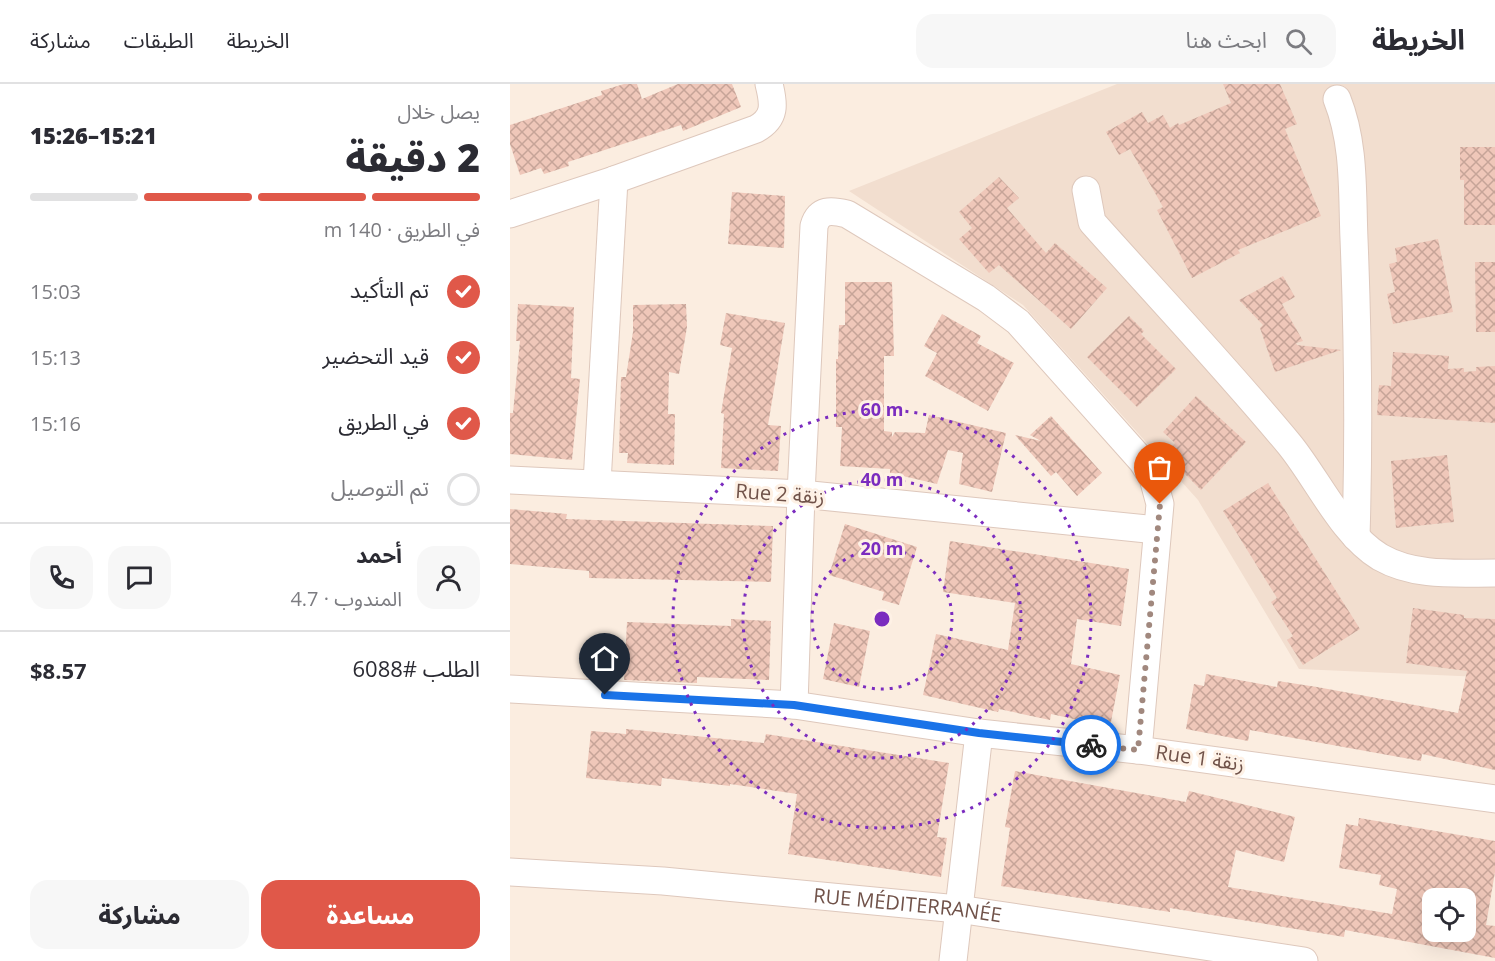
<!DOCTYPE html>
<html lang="ar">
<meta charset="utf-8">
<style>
body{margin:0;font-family:"Open Sans","Noto Sans Arabic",sans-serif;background:#f7f7f7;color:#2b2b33;direction:rtl;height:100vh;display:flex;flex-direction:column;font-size:22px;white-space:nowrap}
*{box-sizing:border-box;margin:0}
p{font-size:20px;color:#7c7c81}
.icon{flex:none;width:33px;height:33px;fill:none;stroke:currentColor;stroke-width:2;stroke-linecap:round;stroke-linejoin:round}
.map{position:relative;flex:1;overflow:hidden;direction:ltr}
.drawer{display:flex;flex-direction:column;background:#fff;width:510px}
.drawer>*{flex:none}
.tools{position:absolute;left:912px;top:804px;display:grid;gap:12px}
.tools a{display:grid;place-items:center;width:54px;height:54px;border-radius:12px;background:#fff;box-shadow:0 6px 24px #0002;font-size:30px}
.pin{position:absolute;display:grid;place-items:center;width:51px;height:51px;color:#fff;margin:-62px -26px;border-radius:50% 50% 50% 0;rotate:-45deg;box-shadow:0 0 6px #0007}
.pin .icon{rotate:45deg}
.courier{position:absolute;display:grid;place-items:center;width:60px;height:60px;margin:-30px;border:4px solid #1a73e8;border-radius:50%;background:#fff;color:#222;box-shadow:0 2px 8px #0007}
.summary em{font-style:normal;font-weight:800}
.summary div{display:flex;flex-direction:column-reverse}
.summary{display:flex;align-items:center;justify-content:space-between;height:102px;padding:0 30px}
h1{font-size:39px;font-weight:800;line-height:45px}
.bar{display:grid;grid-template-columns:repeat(4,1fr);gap:9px 6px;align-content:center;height:72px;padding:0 30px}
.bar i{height:8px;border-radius:4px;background:#e1e1e2}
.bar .selected{background:#e05849}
.bar p{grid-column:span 4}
.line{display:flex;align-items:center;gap:15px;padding:0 30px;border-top:2px solid #e1e1e2}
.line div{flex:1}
.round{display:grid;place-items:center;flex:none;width:63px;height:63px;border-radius:18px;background:#f7f7f7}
ol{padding:0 30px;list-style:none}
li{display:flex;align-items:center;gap:18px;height:66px}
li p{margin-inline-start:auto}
li .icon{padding:6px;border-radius:50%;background:#e05849;color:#fff;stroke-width:4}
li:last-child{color:#7c7c81}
li i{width:33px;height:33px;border:3px solid #e1e1e2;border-radius:50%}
.button{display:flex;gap:12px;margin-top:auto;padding:12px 30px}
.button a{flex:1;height:69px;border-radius:18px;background:#e05849;color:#fff;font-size:24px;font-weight:800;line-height:69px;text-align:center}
.button a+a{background:#f7f7f7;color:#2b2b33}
header{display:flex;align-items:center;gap:36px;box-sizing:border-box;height:84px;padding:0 30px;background:#fff;border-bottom:2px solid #e1e1e2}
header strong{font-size:28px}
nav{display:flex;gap:33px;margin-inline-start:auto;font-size:21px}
.search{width:420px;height:54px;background:#f7f7f7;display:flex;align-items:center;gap:15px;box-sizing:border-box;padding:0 21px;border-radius:18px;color:#7c7c81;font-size:22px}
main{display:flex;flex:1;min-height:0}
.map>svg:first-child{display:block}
.residential{fill:#f2decf}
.building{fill:url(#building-cross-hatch);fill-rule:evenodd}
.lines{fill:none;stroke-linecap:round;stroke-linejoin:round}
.minor-casing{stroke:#dec8bc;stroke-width:29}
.minor{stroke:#fff;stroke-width:27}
.done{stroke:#a1887e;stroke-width:6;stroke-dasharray:0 10.8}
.route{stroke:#1a73e8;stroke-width:8}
.ring{fill:none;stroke:#7b2cbf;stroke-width:3;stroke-dasharray:3 6}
.labels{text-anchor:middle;stroke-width:6;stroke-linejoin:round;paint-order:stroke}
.street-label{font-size:20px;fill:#705249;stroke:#fef1e5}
.centre{fill:#7b2cbf;stroke:#fef1e5;stroke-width:3}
.ring-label{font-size:18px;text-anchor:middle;font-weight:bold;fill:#7b2cbf;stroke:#fef1e5;stroke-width:6;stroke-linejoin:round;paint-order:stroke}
</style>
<header>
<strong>الخريطة</strong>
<div class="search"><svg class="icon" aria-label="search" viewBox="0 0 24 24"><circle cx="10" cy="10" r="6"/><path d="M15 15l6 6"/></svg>ابحث هنا</div>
<nav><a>الخريطة</a><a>الطبقات</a><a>مشاركة</a></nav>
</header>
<main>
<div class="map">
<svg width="985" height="877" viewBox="0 0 985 877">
<defs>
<pattern id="building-cross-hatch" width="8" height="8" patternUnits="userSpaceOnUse" patternTransform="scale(1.5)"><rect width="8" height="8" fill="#efc7b9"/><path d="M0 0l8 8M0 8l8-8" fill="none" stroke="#c6a498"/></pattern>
</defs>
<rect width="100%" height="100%" fill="#fbede0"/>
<polygon class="residential" points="607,0 985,0 985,543 972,593 789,585 688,416 513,221 339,107"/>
<g class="building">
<polygon points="114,0 127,0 132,15 168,0 222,0 231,23 173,47 171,41 58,78 59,82 34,90 31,84 10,91 0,60 0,41 92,11 91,7"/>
<polygon points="713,0 770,0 787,40 775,45 811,132 728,166 730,169 682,194 647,126 653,123 620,65 609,71 596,48 632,28 638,39 653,31 660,44 668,39 669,41 721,19"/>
<polygon points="950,63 985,63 985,141 954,141 954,96 950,96"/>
<polygon points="489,93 509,114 497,124 536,169 545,159 597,204 561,245 489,181 479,189 449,155 462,144 449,128"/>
<polygon points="222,108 275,112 274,164 218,160"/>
<polygon points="928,155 943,228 883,240 877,210 885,208 879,180 887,178 885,164"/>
<polygon points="965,178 985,178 985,248 966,248"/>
<polygon points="773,192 785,213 772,220 793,257 786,259 787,261 831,266 765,288 750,244 753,241 729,216"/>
<polygon points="335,198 382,198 384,272 374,272 374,347 382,348 382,353 385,348 415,349 419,331 496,349 482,408 449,400 453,369 438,366 427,400 380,389 380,385 330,382 332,343 326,343 326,275 328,275 329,241 335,241"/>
<polygon points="8,220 64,223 61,294 70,295 62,376 0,370 0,329 3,329 10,257 6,257"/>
<polygon points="176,220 177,243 169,290 159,288 158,330 165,330 164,381 117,379 118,369 109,369 111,293 116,293 123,248 123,221"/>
<polygon points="216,229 275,239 258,341 271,342 268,387 211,384 214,330 211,329 222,264 210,261"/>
<polygon points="432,230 471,252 467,259 504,279 478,327 415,292 427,269 414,262"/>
<polygon points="619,232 634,247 631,250 666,285 627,323 577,273"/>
<polygon points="883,268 939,272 938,285 954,284 954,288 966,287 966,283 985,282 985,339 867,331 869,301 881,302"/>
<polygon points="686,312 736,358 691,406 655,370 665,359 653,348"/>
<polygon points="541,332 592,389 567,412 546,388 541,392 505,351 531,357 520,351"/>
<polygon points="937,371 944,438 886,444 881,377"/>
<polygon points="758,399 850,545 793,581 777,556 783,552 761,518 767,514 713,427"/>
<polygon points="0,425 57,430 56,435 263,442 261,498 79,494 79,487 0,480"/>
<polygon points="335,440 407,463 389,521 372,516 374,508 319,491"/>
<polygon points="440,457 619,485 611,542 567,535 561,580 610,591 600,643 541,630 540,636 489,625 488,628 413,611 426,550 498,566 505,519 433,508"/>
<polygon points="903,524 954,531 954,534 985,535 985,686 912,670 911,677 740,646 738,657 676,645 684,600 694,602 696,590 767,603 768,597 807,603 948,629 957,587 896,579"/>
<polygon points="221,535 261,537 259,596 187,593 187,599 114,596 117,538 221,542"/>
<polygon points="324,539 360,547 349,603 313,595"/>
<polygon points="116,645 254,659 256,650 439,679 427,753 437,754 431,793 278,770 287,710 220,700 220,702 152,694 151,702 76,694 81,647 116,650"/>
<path d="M505 687 676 718 679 707 785 733 774 778 726 766 718 803 882 830 887 805 869 801 871 791 829 784 836 740 848 742 849 734 985 757V788L976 841 985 842V874L835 846 834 853 660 824V828L491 802 500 744 495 743ZM922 814H956V848H922Z"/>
</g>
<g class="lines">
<defs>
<g id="minor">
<path d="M827 15C845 60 842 108 844 155 848 255 849 353 846 453"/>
<path d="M576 106 582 138C648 212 716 284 779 360 807 394 832 450 870 473 905 493 946 489 985 489"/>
<path d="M0 130 104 96 246 45C266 34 264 20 259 0"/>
<polyline points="0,396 291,410 647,446"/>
<polyline points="87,399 104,96"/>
<polyline points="0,605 284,621 469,649 628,666 985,715"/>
<path d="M284 621 291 410 304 142C309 125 321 126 337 130L476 214 508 238 632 377 643 394 650 420 628 666"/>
<path id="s1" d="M0 788 153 797 448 825 794 877"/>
<polyline points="443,877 469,649"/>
</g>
</defs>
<use href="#minor" class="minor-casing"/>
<use href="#minor" class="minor"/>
</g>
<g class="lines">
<polyline class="done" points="581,661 628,666 650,420"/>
<polyline class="route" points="95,611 284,621 469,649 581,661"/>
</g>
<g class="ring">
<circle cx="372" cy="535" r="70"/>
<circle cx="372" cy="535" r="139"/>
<circle cx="372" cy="535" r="209"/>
</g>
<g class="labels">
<g class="street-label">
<text transform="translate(270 410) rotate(4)" y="7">Rue 2 زنقة</text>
<text transform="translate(690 674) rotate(8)" y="7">Rue 1 زنقة</text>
<text dy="7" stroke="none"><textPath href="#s1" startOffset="399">RUE MÉDITERRANÉE</textPath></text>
</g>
</g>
<circle cx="372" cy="535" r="9" class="centre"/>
<g class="ring-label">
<text x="372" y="332">60 m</text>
<text x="372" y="402">40 m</text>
<text x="372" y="471">20 m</text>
</g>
</svg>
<div class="tools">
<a><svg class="icon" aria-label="locate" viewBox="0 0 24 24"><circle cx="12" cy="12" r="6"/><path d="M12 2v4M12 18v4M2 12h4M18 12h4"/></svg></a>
</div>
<div class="pin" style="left:650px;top:420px;background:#ea580c"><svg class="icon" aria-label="bag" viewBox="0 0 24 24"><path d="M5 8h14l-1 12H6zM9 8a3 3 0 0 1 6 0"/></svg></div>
<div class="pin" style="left:95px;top:611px;background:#1f2937"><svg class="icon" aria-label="home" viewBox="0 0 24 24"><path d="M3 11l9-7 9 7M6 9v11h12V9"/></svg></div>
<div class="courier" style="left:581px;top:661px"><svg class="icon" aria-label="bike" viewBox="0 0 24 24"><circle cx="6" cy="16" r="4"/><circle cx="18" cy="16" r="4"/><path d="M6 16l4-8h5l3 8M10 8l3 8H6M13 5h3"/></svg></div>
</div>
<section class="drawer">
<div class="summary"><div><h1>2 دقيقة</h1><p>يصل خلال</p></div><em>15:21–15:26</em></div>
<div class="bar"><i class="selected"></i><i class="selected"></i><i class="selected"></i><i></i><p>في الطريق · 140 m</p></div>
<ol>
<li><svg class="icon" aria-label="check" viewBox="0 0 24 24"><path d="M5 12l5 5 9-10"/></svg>تم التأكيد<p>15:03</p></li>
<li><svg class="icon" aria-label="check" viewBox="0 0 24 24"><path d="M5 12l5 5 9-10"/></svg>قيد التحضير<p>15:13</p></li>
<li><svg class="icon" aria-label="check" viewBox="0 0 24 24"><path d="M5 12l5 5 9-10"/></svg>في الطريق<p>15:16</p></li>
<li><i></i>تم التوصيل</li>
</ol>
<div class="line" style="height:108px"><a class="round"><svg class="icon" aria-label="person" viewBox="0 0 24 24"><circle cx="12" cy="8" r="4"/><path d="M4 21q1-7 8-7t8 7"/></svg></a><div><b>أحمد</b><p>المندوب · 4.7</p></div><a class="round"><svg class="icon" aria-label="chat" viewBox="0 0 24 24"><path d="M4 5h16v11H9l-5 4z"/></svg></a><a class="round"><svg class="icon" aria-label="phone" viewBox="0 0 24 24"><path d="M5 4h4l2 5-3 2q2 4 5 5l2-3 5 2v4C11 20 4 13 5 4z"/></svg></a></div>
<div class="line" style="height:78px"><div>الطلب #6088</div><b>$8.57</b></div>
<div class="button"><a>مساعدة</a><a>مشاركة</a></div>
</section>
</main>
